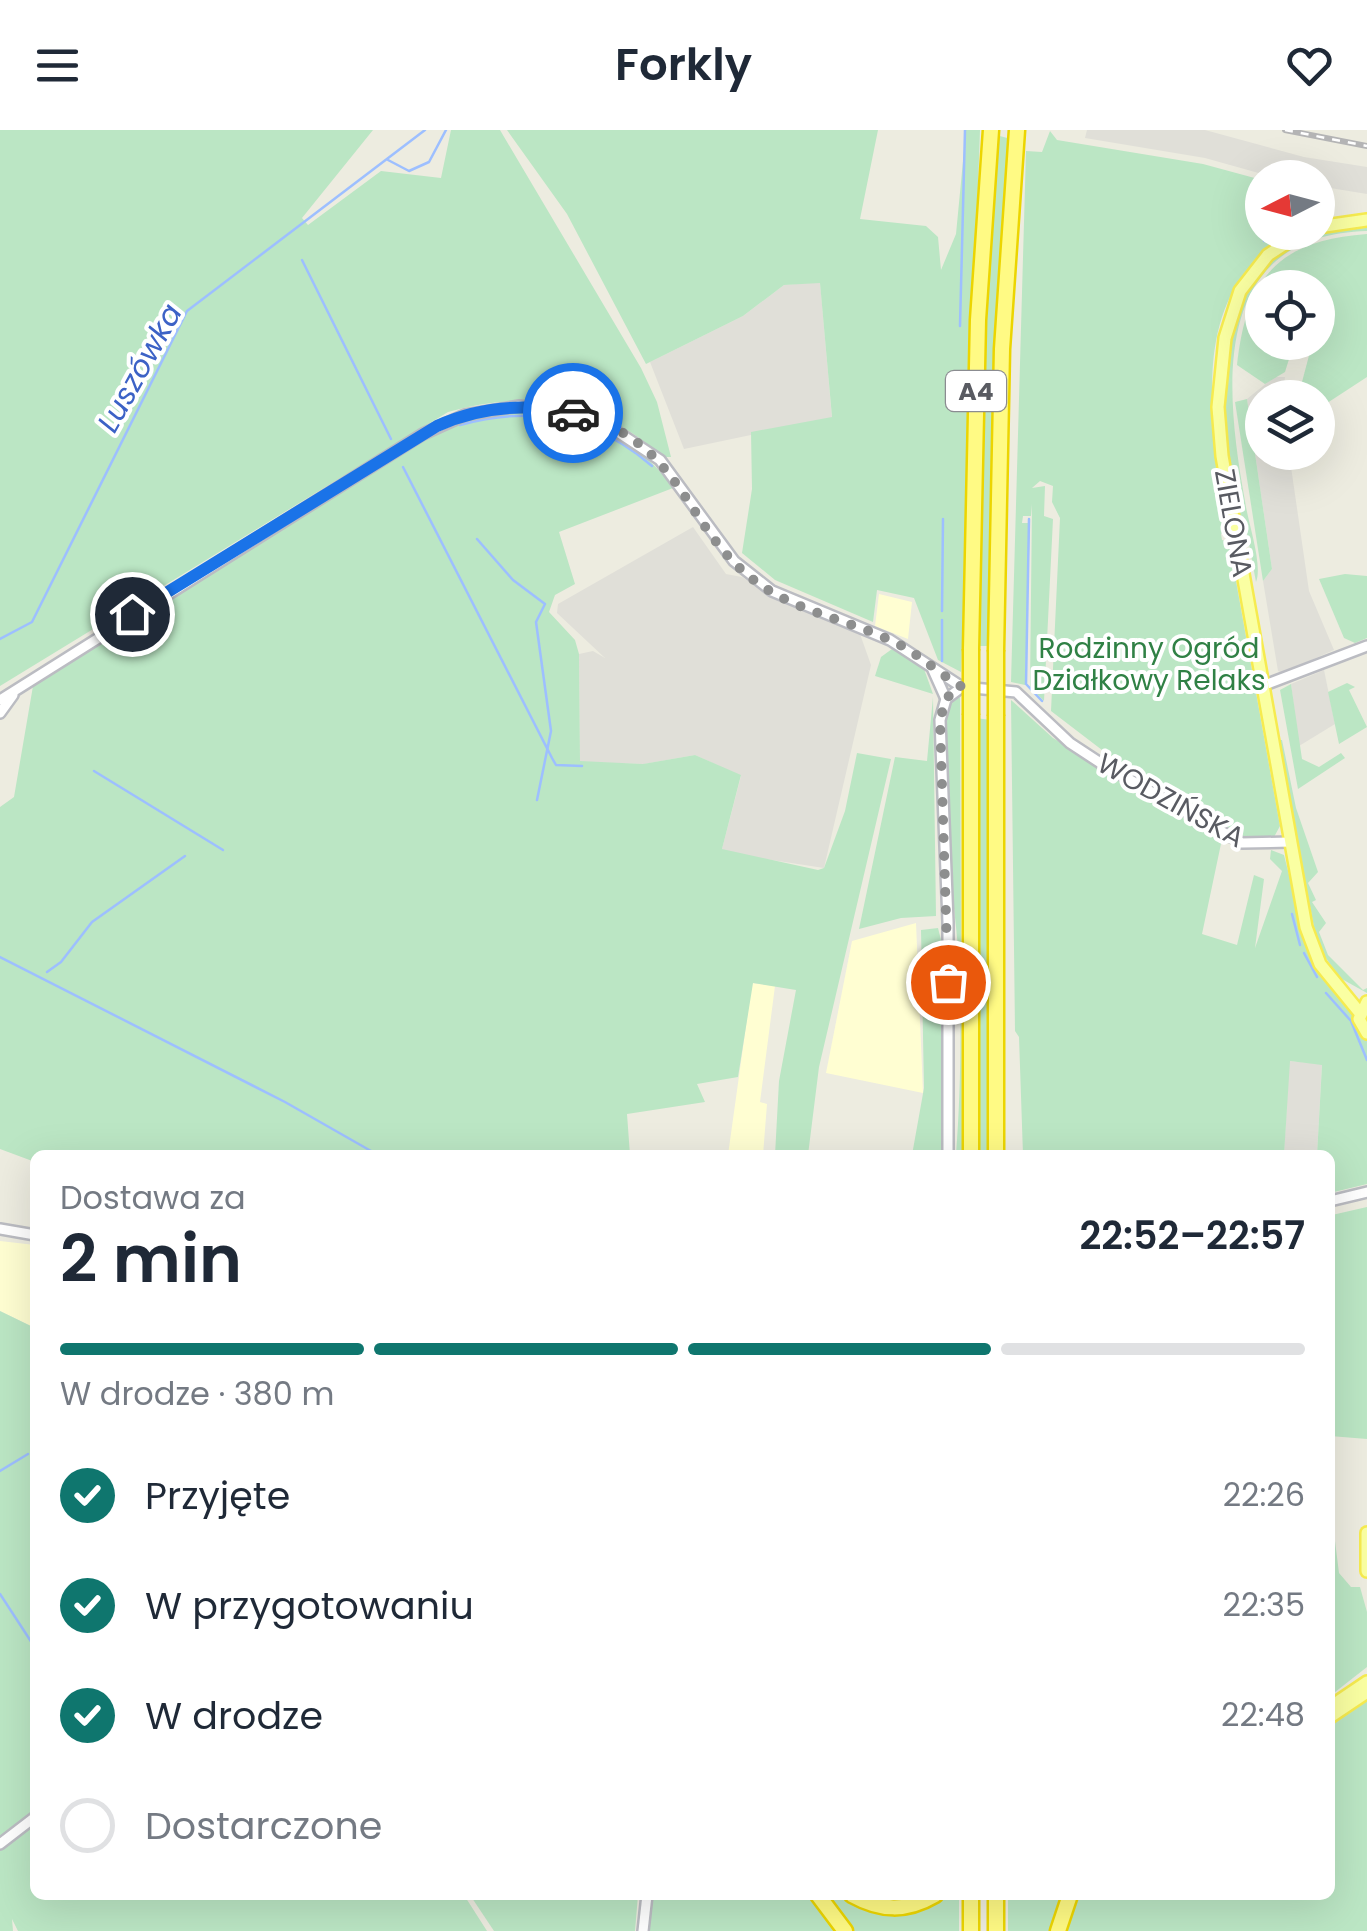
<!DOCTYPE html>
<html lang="pl">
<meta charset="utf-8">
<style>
body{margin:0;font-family:Poppins,sans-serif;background:#f2f2f3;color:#1f2937;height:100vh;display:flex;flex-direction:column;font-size:38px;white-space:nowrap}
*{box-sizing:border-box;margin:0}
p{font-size:32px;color:#747a83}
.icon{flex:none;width:55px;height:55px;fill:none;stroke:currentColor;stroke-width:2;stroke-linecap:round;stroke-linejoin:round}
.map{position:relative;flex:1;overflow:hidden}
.panel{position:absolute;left:30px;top:1020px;width:1305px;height:750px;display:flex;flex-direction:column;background:#fff;border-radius:15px;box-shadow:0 10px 40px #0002}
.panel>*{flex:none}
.needle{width:65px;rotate:264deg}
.controls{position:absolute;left:1245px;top:30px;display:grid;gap:20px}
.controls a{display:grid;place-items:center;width:90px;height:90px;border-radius:50%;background:#fff;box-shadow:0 10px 40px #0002;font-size:50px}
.pin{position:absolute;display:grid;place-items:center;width:85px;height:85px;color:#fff;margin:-42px;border:5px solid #fff;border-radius:50%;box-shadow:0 2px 10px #0007}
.courier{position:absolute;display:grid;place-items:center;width:100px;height:100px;margin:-50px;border:8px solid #1a73e8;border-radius:50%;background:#fff;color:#222;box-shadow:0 2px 12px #0007}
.headline em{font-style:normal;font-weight:600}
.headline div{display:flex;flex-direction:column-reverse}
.headline{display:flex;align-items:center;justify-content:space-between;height:170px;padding:0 30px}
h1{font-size:65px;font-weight:600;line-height:75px}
.bar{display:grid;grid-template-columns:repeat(4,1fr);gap:15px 10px;align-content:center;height:120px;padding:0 30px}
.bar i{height:12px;border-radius:8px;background:#e0e1e3}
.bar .selected{background:#0f766e}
.bar p{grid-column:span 4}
ol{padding:0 30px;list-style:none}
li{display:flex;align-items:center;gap:30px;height:110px}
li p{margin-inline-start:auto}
li .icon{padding:10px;border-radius:50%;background:#0f766e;color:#fff;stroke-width:4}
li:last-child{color:#747a83}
li i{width:55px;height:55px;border:5px solid #e0e1e3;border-radius:50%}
header{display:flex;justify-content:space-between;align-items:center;height:130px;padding:0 30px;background:#fff;font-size:45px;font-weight:600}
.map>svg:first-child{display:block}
.commercial{fill:#fffed2}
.industrial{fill:#e0dfd8}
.green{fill:#bbe6c4}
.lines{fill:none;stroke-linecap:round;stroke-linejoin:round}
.stream{stroke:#9dbfff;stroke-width:2.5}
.minor-casing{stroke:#bbbcc2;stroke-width:14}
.major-casing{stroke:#f6eb4f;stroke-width:16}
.highway-casing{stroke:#ecd500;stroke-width:19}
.minor{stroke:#fff;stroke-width:9}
.major{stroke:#faffa2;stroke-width:11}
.highway{stroke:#fffa84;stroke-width:14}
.rail-casing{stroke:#b4b4b5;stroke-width:6}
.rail{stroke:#fff;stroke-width:2.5;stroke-dasharray:8;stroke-linecap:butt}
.highway-bridge-casing{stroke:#ecd500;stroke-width:19;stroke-linecap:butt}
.highway-bridge{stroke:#fffa84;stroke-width:14}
.done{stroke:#8d8e8e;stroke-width:10;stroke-dasharray:0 18}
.route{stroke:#1a73e8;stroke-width:12}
.labels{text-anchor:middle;stroke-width:8;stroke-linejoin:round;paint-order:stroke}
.shield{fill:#fff;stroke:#8b8c91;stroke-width:2.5}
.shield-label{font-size:25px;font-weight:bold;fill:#595b62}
.street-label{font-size:28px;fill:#595b62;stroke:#fff}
.park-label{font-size:28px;fill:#308145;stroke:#fff}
.water-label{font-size:30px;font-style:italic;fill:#3c62c6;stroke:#fff}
</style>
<header><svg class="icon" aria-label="menu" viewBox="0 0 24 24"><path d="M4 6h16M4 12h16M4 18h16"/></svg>Forkly<svg class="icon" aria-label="heart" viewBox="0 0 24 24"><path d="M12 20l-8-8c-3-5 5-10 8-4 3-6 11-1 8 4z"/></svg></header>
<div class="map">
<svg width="1367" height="1801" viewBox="0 0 1367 1801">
<rect width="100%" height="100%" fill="#edece0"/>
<g class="commercial">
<polygon points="879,464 912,472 908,509 875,496"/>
<polygon points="916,793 923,963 826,943 852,811"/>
<polygon points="752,853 775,856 760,972 767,974 763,1025 728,1025"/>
<polygon points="0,1111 35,1115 35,1198 0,1181"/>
</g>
<g class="industrial">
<polygon points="1087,0 1205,0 1304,27 1367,37 1367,64 1318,56 1318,48 1273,47 1205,28 1085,8"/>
<polygon points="820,152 832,288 684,319 650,232 743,186 784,155"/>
<polygon points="1274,247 1285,247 1282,267 1262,268 1262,322 1289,323 1309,461 1334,520 1282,543 1278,541 1263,451 1272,439 1247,269"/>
<polygon points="693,397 726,444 742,447 775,468 860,504 871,535 824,738 726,723 722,719 741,646 695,625 644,634 580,632 579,524 593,521 605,528 557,483 558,474"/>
<polygon points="1324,540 1335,594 1299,616 1291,554"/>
<polygon points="1289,931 1322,934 1317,1025 1284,1025"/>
</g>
<g class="green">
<path d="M0 0H373L302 88 308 95 381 41 441 48 451 0H500L641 238 657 272 671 327H662C601 269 527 260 448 282L0 556Z"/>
<polygon points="507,0 878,0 860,89 926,96 938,107 941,140 956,104 966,0 980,0 961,542 938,530 914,468 877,460 873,492 775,450 742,423 752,359 751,302 832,287 820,153 784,155 743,186 646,234 567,84"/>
<path d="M1050 1 1057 10 1203 34 1262 50V102L1286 103C1275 115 1258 125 1247 140 1191 210 1216 317 1230 398L1221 404 1222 410 1229 412 1280 696 1274 707 1265 711 1242 706 1102 620 1051 581 1060 388 1052 372 1053 356 1040 351 1032 358 1045 356 1044 386 1053 389 1044 571 1030 557 1032 374 1031 386H1023L1022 393H1030L1025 555 1011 552 1026 21 1042 22Z"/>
<polygon points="996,5 1011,9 991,516 976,516 985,174"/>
<path d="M1367 96V101C1210 105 1224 256 1245 371 1248 393 1263 435 1256 452L1244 387 1237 383C1218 262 1201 105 1367 96Z"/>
<path d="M1367 104V247L1318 279V268L1298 267 1311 218 1307 213 1318 212V158H1262V212L1294 213 1285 242 1265 254 1237 235C1247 147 1277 111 1367 104Z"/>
<polygon points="1247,269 1272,439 1263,451 1235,272"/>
<path d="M519 280C582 285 635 304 673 358L559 402 575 454 555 465 549 482 575 510 579 524 580 631 643 634 695 625 741 645 722 719 818 740 824 738 845 681 857 623 891 629 819 937 808 1025H775L779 951 796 860 753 853 738 947 697 954 705 972 627 984 630 1025H35V1032L0 1019V677L14 667 33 556 424 310 453 294Z"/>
<polygon points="1345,444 1367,446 1367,508 1355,513 1344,508 1319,449"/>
<polygon points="892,519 924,539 933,564 875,546 881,527"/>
<polygon points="1347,553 1355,557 1349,560 1367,597 1339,614 1328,562"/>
<polygon points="1291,554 1302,629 1319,637 1341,623 1345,628 1298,659 1280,560"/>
<polygon points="933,567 936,786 901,788 859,799 895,627 927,631"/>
<path d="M960 567 962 1025H956C961 958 962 884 958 817 953 756 932 625 951 571Z"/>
<polygon points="1011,570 1053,608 1222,709 1202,804 1237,815 1254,745 1264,749 1255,818 1282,741 1270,729 1271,720 1284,725 1309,824 1327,852 1350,875 1358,899 1367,909 1367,1054 1330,1063 1330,1025 1317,1025 1322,935 1290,931 1284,1025 1023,1025 1019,907 1015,901"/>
<polygon points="975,588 991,590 990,1025 975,1025"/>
<polygon points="1277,610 1282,610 1296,678 1318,742 1308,753 1316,770 1312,772 1326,793 1319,802 1328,825 1363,860 1367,858 1367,863 1340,848 1318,817"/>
<polygon points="938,798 943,818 943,1025 912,1025 924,958 921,800"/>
<polygon points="1367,1077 1367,1309 1330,1306 1330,1107 1332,1085"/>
<polygon points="0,1181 35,1198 35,1765 464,1765 487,1801 18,1801 12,1789 13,1801 0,1801"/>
<polygon points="1335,1411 1339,1443 1351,1457 1360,1457 1367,1482 1367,1537 1330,1566 1330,1413"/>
<polygon points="1367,1569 1367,1801 1065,1801 1076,1765 1330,1765 1330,1592"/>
<polygon points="470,1765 638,1765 635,1801 494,1801"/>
<polygon points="650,1765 810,1765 836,1801 647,1801"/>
<path d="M826 1765C848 1765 862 1782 885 1783 917 1784 932 1765 959 1765V1801H853Z"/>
<polygon points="1008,1765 1066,1765 1054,1801 1008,1801"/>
</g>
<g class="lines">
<g class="stream">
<polyline points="388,30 409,41 429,32 446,0"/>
<polyline points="1264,111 1268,107"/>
<polyline points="302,130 391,309"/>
<polyline points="960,196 965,0"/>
<path d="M460 295C531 275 596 287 652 336"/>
<polyline points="403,337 552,628 556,635 582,636"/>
<polyline points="1029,389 1026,554 1042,571"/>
<polyline points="477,409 513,450 545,474 536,492 551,601 537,670"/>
<polyline points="942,481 943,389"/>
<polyline points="0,509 32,492 187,181 425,0"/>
<polyline points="942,531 942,490"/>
<polyline points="94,641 223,720"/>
<polyline points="1292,784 1300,815"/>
<polyline points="1304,823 1317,847"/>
<polyline points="0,827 285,972 378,1025"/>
<polyline points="47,842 61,832 92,792 185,726"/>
<polyline points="1326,863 1351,891 1367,930"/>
<polyline points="0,1341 28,1324"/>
<polyline points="0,1464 32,1513"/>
</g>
<defs>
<g id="minor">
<polyline points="933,540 946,569"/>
<polyline points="1262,556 1367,516"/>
<polyline points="0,570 423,304 465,285 519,276 576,283 607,295 660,330 734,431 772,461 890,510 962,557 1016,562 1070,613 1102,634 1242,713 1290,712"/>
<polyline points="0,583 13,565"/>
<polyline points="948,1025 948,792 940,590 946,569 962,557"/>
<polyline points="1330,1071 1367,1062"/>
<polyline points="0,1099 35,1105"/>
<polyline points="0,1714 35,1687"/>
<polyline points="643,1801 647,1765"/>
</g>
<g id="major">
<polyline points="1318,97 1367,90"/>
<polyline points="1303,102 1268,125 1240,161 1225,208 1218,277 1222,326 1306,797 1320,834 1360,883"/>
<polyline points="1367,872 1359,889 1367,903"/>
<polyline points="1367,1403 1367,1441"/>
<polyline points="1330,1577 1367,1552"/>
<polyline points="1330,1587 1367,1562"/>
</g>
<g id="highway">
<polyline points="971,519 978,190 991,0"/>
<polyline points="996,520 1002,219 1017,0"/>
<polyline points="971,1025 971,585"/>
<polyline points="996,1025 996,586"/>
<polyline points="818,1765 845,1801"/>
<path d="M852 1765C881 1781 906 1782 935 1765"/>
<polyline points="971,1765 971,1801"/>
<polyline points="996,1765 996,1801"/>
<polyline points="1058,1801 1070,1765"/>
</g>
</defs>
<use href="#minor" class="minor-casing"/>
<use href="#major" class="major-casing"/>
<use href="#highway" class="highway-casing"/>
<use href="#minor" class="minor"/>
<use href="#major" class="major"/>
<use href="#highway" class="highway"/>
<defs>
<polyline id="rail" points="1285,0 1367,16"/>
</defs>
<use href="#rail" class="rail-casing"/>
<use href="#rail" class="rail"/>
<defs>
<g id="highway-bridge">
<polyline points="996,520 996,586"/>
<polyline points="971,585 971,519"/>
</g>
</defs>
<use href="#highway-bridge" class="highway-bridge-casing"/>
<use href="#highway-bridge" class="highway-bridge"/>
</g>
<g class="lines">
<path class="done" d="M573 283C687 312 681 398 759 454 799 482 848 490 892 511 918 523 938 543 962 557L946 568 940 590 948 852"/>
<path class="route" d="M132 484 437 296C481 276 525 273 573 283"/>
</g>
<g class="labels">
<rect class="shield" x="946" y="241" width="60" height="40" rx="8"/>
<g class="shield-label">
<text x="976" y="270">A4</text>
</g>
<g class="street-label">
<text transform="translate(1234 393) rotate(80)" y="10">ZIELONA</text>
<text transform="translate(1171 670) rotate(29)" y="10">WODZIŃSKA</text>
</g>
<g class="park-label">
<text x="1149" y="528">Rodzinny Ogród<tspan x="1149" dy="32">Działkowy Relaks</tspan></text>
</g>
<g class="water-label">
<text transform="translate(140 238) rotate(-61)" y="10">Luszówka</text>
</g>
</g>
</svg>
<div class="controls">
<a><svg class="needle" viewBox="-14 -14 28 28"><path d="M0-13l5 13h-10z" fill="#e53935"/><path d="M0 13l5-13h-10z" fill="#747a83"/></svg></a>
<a><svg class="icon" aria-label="locate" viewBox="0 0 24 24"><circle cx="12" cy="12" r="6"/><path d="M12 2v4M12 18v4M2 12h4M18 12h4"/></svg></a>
<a><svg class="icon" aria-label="layers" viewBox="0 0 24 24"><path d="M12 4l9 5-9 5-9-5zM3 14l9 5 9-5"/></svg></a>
</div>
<div class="pin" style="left:948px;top:852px;background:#ea580c"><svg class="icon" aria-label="bag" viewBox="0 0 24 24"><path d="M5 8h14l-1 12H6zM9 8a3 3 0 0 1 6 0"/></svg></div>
<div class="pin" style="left:132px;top:484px;background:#1f2937"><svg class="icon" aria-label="home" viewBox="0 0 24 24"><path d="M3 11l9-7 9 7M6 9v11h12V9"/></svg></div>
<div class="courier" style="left:573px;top:283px"><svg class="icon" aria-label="car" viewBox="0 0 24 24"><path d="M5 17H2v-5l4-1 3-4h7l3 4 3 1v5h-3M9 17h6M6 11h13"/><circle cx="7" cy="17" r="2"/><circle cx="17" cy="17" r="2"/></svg></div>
<section class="panel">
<div class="headline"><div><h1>2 min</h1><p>Dostawa za</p></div><em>22:52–22:57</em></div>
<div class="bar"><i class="selected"></i><i class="selected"></i><i class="selected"></i><i></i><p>W drodze · 380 m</p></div>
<ol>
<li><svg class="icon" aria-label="check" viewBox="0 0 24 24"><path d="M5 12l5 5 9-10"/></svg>Przyjęte<p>22:26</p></li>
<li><svg class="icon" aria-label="check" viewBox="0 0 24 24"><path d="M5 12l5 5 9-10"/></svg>W przygotowaniu<p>22:35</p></li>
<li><svg class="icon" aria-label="check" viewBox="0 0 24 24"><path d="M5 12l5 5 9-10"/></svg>W drodze<p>22:48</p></li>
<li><i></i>Dostarczone</li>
</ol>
</section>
</div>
